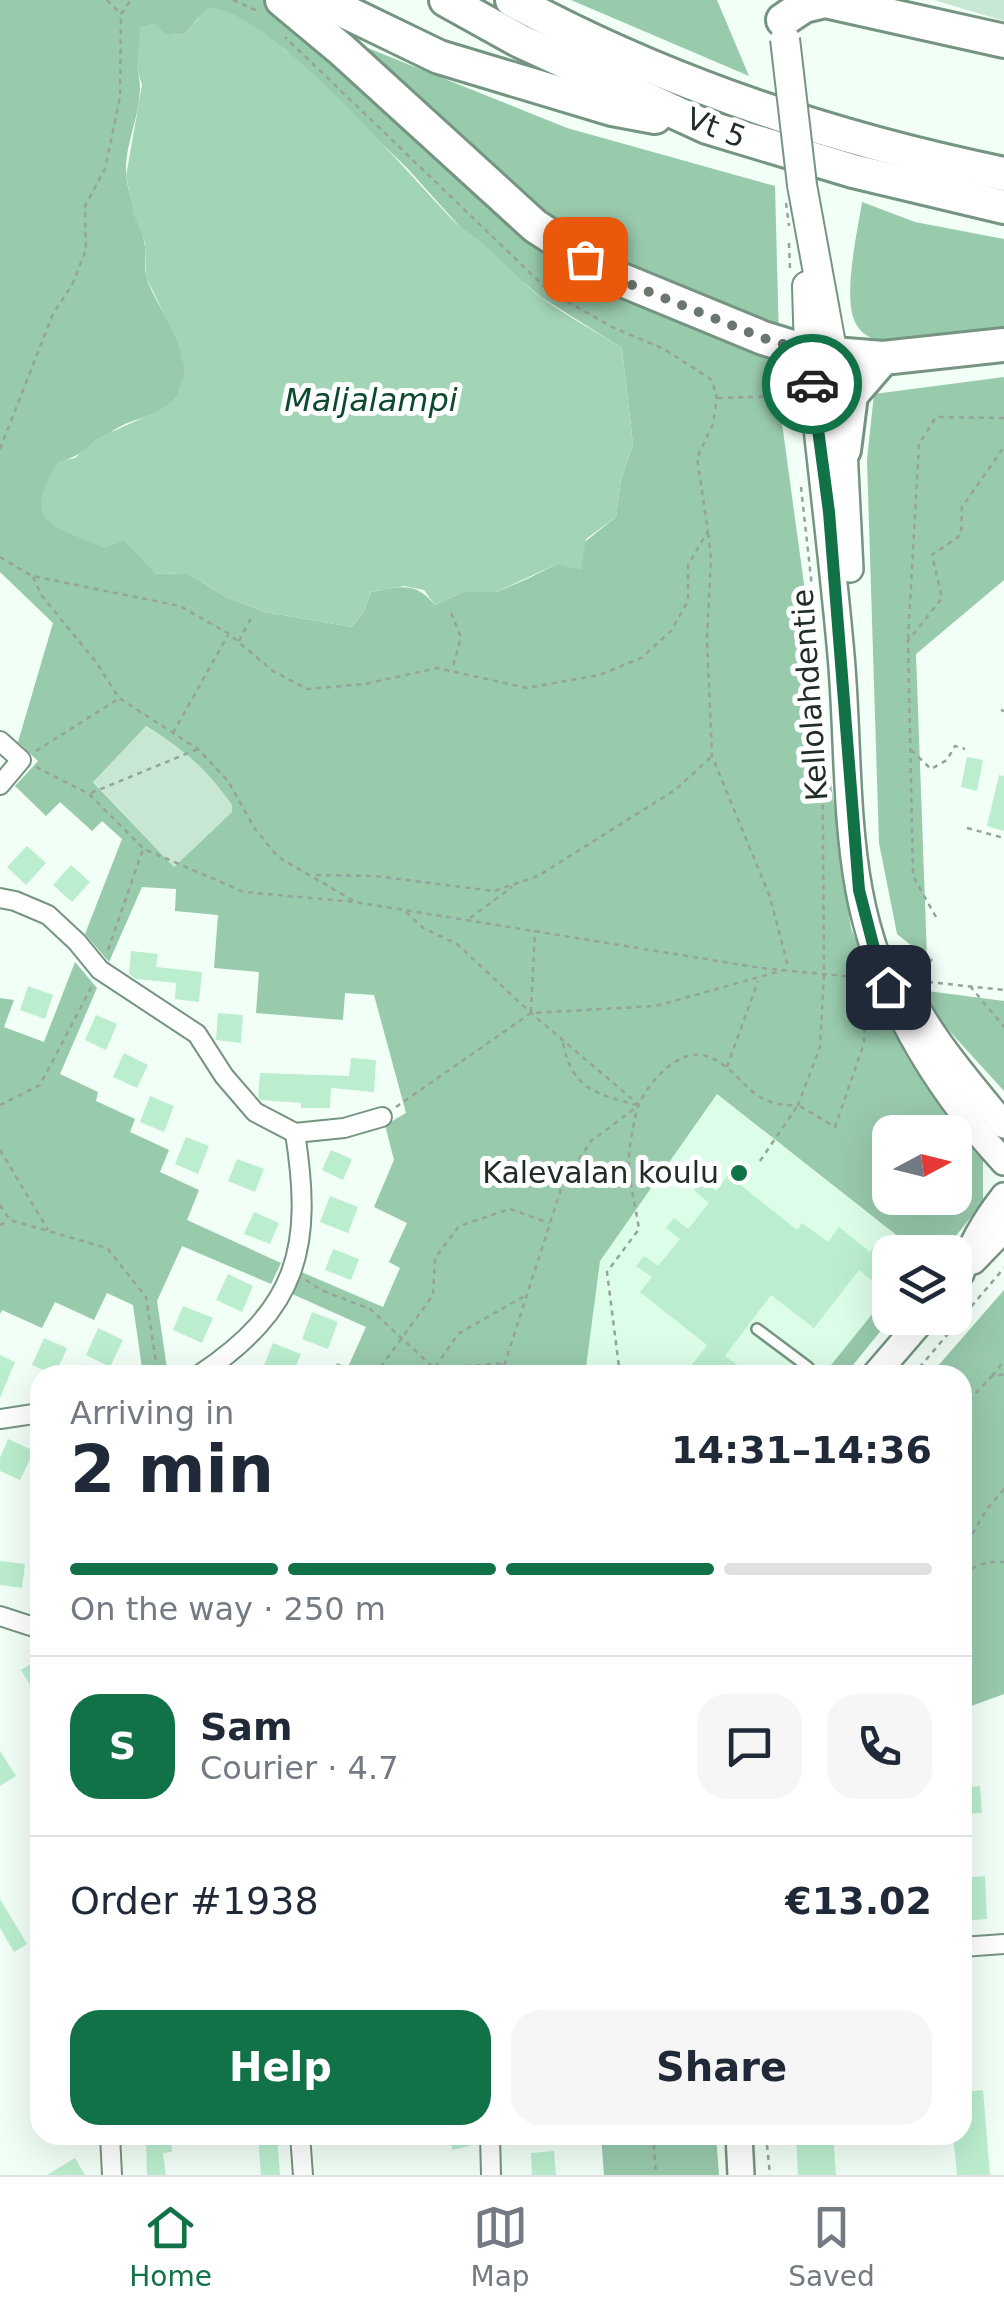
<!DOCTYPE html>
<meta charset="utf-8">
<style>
body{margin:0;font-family:"DejaVu Sans",sans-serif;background:#f6f6f7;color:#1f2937;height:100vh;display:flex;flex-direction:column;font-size:38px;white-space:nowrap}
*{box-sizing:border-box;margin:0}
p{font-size:32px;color:#747a83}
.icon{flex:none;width:55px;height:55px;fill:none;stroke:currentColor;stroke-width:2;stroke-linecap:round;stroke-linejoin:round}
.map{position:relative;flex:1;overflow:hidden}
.sheet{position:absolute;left:30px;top:1365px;width:942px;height:780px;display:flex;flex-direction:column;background:#fff;border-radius:30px;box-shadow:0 10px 40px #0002}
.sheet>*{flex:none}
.needle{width:65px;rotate:83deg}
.fabs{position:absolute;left:872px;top:1115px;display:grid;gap:20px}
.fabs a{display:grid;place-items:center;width:100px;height:100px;border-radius:20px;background:#fff;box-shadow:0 10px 40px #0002;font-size:50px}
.pin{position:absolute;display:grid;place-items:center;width:85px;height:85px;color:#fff;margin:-42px;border-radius:20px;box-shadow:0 5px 15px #0006}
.courier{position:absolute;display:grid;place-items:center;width:100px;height:100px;margin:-50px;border:8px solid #117147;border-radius:50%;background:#fff;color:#222;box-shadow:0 2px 12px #0007}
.overview em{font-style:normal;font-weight:700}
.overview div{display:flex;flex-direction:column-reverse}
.overview{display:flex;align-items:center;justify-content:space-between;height:170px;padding:0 40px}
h1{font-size:65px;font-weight:700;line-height:75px}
.bar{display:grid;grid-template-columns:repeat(4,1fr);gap:15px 10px;align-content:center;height:120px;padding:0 40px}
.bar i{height:12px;border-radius:8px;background:#e0e1e3}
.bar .on{background:#117147}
.bar p{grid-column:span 4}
.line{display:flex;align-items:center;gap:25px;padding:0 40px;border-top:2px solid #e0e1e3}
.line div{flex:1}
.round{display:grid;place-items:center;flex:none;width:105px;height:105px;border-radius:30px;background:#f6f6f7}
.primary-button{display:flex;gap:20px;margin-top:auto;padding:20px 40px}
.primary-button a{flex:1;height:115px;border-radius:30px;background:#117147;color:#fff;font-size:40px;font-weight:700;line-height:115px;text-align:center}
.primary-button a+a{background:#f6f6f7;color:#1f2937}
.tabs{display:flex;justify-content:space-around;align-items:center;height:140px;border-top:2px solid #e0e1e3;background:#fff;font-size:28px;color:#747a83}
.tabs a{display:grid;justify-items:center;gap:5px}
.tabs .on{color:#117147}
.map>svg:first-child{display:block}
.built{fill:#dcfde8}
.green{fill:#c8e7d3}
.forest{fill:#98caac;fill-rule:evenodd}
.water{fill:#a2d4b6}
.building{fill:#bbeecf}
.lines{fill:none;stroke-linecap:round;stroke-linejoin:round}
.lane-casing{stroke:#759481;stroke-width:14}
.street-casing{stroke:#759481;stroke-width:22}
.secondary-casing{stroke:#759481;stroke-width:30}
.primary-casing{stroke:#759481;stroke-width:32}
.highway-casing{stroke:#759481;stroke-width:38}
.path{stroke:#96a39b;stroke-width:2.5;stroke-dasharray:5 5;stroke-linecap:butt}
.lane{stroke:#fff;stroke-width:9}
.street{stroke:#fff;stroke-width:18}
.secondary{stroke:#fff;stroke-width:25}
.primary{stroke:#fff;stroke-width:28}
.highway{stroke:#fff;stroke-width:32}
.primary-bridge-casing{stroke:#759481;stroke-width:32;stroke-linecap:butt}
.path-bridge{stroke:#96a39b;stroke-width:2.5;stroke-dasharray:5 5;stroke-linecap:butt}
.primary-bridge{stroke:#fff;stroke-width:28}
.done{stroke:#6a776f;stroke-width:10;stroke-dasharray:0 18}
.route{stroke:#117147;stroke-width:12}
.poi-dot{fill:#117147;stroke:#fff;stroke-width:4}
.labels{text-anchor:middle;stroke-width:10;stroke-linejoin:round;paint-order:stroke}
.street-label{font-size:30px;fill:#212e26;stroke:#fff}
.poi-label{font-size:30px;fill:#212e26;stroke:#fff;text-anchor:end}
.water-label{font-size:32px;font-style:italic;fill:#0c4a2e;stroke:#fff}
</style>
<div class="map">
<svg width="1004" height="2175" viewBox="0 0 1004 2175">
<rect width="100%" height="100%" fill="#f1fff6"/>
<polygon class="built" points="717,1094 918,1252 890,1252 890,1292 823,1375 585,1375 600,1261"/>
<g class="green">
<polygon points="934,0 1004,0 1004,21"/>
<path d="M145 726C184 750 206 768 232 805V812L174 867 93 781Z"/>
</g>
<g class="forest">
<path d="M0 0H263L278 12 567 128 775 186 781 416 851 928 883 1007 931 1091 983 1160V1202L943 1252H918L717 1094 600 1261 585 1375H331L337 1363 348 1367 366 1327 290 1293 299 1271 383 1307 400 1268 389 1262 407 1223 374 1207 394 1160 385 1125 406 1113 374 995 345 993 343 1020 256 1013 259 972 214 968 218 915 175 911 176 889 142 887 109 962 85 934 122 839 102 821 92 831 60 802 46 816 15 786 38 761 18 742 53 623 0 572ZM199 17 285 49 408 169 461 228 477 239 495 258 541 297 622 348 633 445 621 479 616 517 557 564 527 579 496 592H463L435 605C415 580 399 587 371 592L364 611 352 627 265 612 226 597 187 573 156 574 59 462C83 456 98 439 119 427 136 418 160 415 174 400 206 364 158 313 147 279 143 267 147 253 144 241 139 221 131 203 127 182 120 144 149 106 137 69L167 35 185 34ZM146 726C184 750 206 768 232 805V812L174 867 93 782ZM890 1132H955V1198H890Z"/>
<polygon points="571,0 717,0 749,76"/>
<path d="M862 202 915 222 1004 239V329L885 342C873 339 865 337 858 327 840 305 858 230 862 202Z"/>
<polygon points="1004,377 1004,580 916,654 927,958 897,934 879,843 867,460 874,394"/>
<polygon points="75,962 97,988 60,1074 98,1092 96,1101 135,1119 130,1132 169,1150 160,1172 199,1190 187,1220 281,1263 271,1284 182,1246 157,1301 168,1375 143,1375 133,1305 107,1293 94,1320 55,1302 42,1328 2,1310 0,1314 0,998 14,1000 4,1027 44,1042"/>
<polygon points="927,991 1004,1001 1004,1091 933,1013"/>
<polygon points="1004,1290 1004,1694 963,1709 962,1375 930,1375"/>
<polygon points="890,1292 891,1318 845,1375 823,1375"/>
<polygon points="601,2135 716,2135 719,2175 604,2175"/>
</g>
<path class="water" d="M208 7C275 12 408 175 458 225 463 230 470 233 476 238 498 255 516 277 538 295 564 315 594 330 622 348L633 445 621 479 616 517 586 539 581 570 557 564 496 592H463L435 605 424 590 404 586 371 592 364 611 352 627 265 612 226 597 187 573 156 574 124 541 104 548C51 524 19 524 59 461L75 458 96 439 162 409 176 398 185 370 178 343 146 277 145 243 134 215 126 176 142 85 137 69 140 27 154 23 167 35 185 34Z"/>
<g class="building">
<polygon points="967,757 983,760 977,791 961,787"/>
<polygon points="999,775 1004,776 1004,831 987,826"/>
<polygon points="27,846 46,863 26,885 7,867"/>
<polygon points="71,865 90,882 72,902 53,885"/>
<polygon points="131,951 158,954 156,967 202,972 199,1002 175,999 176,983 136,979 129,974"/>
<polygon points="28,986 53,995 45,1019 20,1010"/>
<polygon points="218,1013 243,1015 241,1043 216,1040"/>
<polygon points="96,1015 117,1024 106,1050 85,1040"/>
<polygon points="124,1053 148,1065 137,1088 113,1077"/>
<polygon points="351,1058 376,1060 374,1092 331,1088 330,1108 301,1108 301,1103 261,1100 258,1097 260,1073 349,1076"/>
<polygon points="150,1096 174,1106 164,1132 140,1122"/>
<polygon points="186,1137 209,1146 198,1174 175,1164"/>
<polygon points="331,1150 352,1159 343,1180 322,1170"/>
<polygon points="237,1159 264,1169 255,1192 228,1181"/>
<polygon points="728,1175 797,1230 802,1223 828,1242 839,1227 870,1252 874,1245 890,1256 890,1260 874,1282 859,1270 814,1328 771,1295 725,1356 751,1375 684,1375 707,1345 640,1292 652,1277 636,1266 644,1256 658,1266 680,1239 666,1228 674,1218 688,1229 709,1203 694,1190 702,1179 716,1191"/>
<polygon points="330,1196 358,1207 348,1233 320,1222"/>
<polygon points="254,1212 279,1223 270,1244 244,1234"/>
<polygon points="333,1249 359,1259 351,1280 325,1270"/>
<polygon points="228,1274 253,1286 242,1312 216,1300"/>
<polygon points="183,1306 213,1318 202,1343 173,1330"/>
<polygon points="312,1312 338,1322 328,1349 302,1339"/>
<polygon points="98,1328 123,1340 110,1367 86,1355"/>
<polygon points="44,1338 67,1348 55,1375 32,1365"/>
<polygon points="273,1343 301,1354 292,1375 260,1375"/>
<polygon points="0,1355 15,1362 0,1398"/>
<polygon points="8,1439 34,1451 20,1480 0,1471 0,1458"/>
<polygon points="0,1561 25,1564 22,1588 0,1585"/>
<polygon points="40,1658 40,1702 21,1670"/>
<polygon points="0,1751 16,1776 0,1786"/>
<polygon points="980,1786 982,1813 962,1814 962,1788"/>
<polygon points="985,1876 987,1919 962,1921 962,1878"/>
<polygon points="0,1899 27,1944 14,1952 0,1928"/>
<polygon points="983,2090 990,2175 957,2175 953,2135 962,2135 962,2092"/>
<polygon points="146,2135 171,2135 172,2152 163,2153 166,2175 147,2175"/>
<polygon points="258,2135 277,2135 280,2175 261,2175"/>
<polygon points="449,2135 478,2135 478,2144 452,2150"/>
<polygon points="796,2135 833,2135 836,2175 798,2175"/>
<polygon points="554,2151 556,2175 532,2175 531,2153"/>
<polygon points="75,2158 85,2175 47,2175"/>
</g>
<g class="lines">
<defs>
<polyline id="lane" points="757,1329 808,1367 807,1375"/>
<g id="street">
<polyline points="0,741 21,760 0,785"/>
<polyline points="0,898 15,901 48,915 77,942 100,970 197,1034 224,1076 255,1112 295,1133"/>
<polyline points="295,1133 344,1128 382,1117"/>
<path d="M199 1375C299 1308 313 1247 295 1133"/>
<polyline points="0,1419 40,1413"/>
<polyline points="0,1616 40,1629"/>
<polyline points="962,1947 1004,1944"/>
<polyline points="110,2135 112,2175"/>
<polyline points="300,2135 303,2175"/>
<polyline points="490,2135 491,2175"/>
</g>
<g id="secondary">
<path d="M809 352C819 453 832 554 841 655 848 733 845 814 859 890 878 993 934 1086 1004 1162"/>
<polyline points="833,355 844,450 850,569"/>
<path d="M904 983C928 1036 968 1080 1004 1125"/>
<polyline points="973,1261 1004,1229"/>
<path d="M961 1273C971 1244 985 1220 1004 1196"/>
<polyline points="875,1375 924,1318"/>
<polyline points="739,2135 741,2175"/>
</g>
<g id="primary">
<polyline points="802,185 833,355"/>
<polyline points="807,286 809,352"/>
</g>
<g id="highway">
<polyline points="282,0 342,50 535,226 610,275 763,338 809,352 883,358 1004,345"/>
<polyline points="321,0 439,57 612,109 655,117"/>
<polyline points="446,0 520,41 707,127 853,171 1004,207"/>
<path d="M512 0C665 83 834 139 1004 174"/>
<polyline points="783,20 804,6 825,1 1004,41"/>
<polyline points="844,450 851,395 883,358"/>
</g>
</defs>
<use href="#lane" class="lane-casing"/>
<use href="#street" class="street-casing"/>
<use href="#secondary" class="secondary-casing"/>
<use href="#primary" class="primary-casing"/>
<use href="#highway" class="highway-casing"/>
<g class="path">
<polyline points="107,0 120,13"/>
<polyline points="233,0 258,11"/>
<polyline points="789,243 790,270"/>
<polyline points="718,398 790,396"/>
<polyline points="0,449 53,314 72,285 86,250 85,206 105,169 120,97 121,14 131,0"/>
<polyline points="801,487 817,633"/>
<polyline points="708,533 711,558 707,639 712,756 770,897 788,966"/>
<polyline points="0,557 32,576 180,606 229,634 273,671 307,689 365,684 437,668 527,688 599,675 641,658 671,631 688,601 688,565 708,531 697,458 713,424 717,398 712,380 664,349 614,328 550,292 285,37"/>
<polyline points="33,577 42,596 96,662 119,698 198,749 228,781 255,829 278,857 354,901"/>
<polyline points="451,613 461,637 452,670"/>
<polyline points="908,639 919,444 936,417 1004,418"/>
<polyline points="239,641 252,616"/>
<polyline points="1001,710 1004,711"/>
<polyline points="173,733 228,635"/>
<polyline points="911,750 931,769 947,760 955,746 965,749"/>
<polyline points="36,751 118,699"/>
<polyline points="36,767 89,794 144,849 244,892 355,902 761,968 864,978"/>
<polyline points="91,793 198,749"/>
<polyline points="967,828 1004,838"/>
<polyline points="316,875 374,876 494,891 538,876 675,790 711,757"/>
<polyline points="406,912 423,928 457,944 531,1013 638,1104"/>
<polyline points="936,917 913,876 908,641 942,598 932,555 961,535 962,507 1004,447"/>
<polyline points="470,918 512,887"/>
<polyline points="108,950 143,849"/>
<polyline points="923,969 932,959"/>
<polyline points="928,982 1004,990"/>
<polyline points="970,986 1004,1027"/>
<polyline points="531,1012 535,930"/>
<path d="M563 1043C572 1089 596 1094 637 1105"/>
<polyline points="727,1067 758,981"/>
<polyline points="0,1105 40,1085 93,984"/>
<polyline points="396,1107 531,1013 656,1006 784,970"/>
<polyline points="0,1150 48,1230"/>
<polyline points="760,1161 798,1105 835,1127 864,1043 866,988"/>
<polyline points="0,1205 10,1220 107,1248 146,1297 158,1375"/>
<polyline points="0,1225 9,1221"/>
<polyline points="306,1280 321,1290 370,1309 435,1369 503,1363"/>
<polyline points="375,1375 433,1295 435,1258 459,1226 510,1209 549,1223"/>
<polyline points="430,1375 458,1334 526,1295"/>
<polyline points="493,1375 503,1364"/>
<polyline points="508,1375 505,1363 562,1186 591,1141 638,1106"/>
<path d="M620 1375 607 1272 639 1229C636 1209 631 1189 629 1168 628 1151 633 1124 638 1107 646 1084 679 1047 706 1056 745 1069 745 1108 798 1105L820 1047 824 975 822 711"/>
<polyline points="913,1375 1004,1268"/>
<polyline points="992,1376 1004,1361"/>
<polyline points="962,1408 991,1377 1004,1374"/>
<polyline points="962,1551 987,1509 1004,1489"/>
<polyline points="962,1572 988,1562 1004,1562"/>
<polyline points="653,2135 656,2175"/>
<polyline points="766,2135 770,2175"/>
</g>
<use href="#lane" class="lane"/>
<use href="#street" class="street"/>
<use href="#secondary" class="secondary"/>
<use href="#primary" class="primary"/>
<use href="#highway" class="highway"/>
<defs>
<polyline id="primary-bridge" points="785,39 802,185"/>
</defs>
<use href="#primary-bridge" class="primary-bridge-casing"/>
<polyline class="path-bridge" points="786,203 789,226"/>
<use href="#primary-bridge" class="primary-bridge"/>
</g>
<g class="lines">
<polyline class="done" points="585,259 610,276 763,338 809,352 812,384"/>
<polyline class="route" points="812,384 829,512 859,890 876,956 888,987"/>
</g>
<circle class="poi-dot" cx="739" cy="1173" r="10"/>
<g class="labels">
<g class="street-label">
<text transform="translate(716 128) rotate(21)" y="10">Vt 5</text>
<text transform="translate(810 695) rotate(-94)" y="10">Kellolahdentie</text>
</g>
<g class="poi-label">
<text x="719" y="1183">Kalevalan koulu</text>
</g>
<g class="water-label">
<text x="371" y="411">Maljalampi</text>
</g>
</g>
</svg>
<div class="fabs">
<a><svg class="needle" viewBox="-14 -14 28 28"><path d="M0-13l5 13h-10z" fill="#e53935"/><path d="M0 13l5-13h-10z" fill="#747a83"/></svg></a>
<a><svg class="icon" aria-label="layers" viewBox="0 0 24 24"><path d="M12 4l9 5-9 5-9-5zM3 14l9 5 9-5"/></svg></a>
</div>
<div class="pin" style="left:585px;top:259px;background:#ea580c"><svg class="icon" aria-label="bag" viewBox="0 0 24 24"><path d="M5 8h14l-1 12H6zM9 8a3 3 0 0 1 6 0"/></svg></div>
<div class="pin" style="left:888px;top:987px;background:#1f2937"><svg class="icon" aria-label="home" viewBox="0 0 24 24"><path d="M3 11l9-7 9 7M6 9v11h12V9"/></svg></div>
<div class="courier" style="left:812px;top:384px"><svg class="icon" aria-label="car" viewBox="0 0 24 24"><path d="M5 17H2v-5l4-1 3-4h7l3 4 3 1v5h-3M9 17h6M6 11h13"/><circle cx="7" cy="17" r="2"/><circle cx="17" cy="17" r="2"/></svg></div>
<section class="sheet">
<div class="overview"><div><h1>2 min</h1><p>Arriving in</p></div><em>14:31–14:36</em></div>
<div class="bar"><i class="on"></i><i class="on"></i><i class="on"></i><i></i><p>On the way · 250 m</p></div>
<div class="line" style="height:180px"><b class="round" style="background:#117147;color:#fff">S</b><div><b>Sam</b><p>Courier · 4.7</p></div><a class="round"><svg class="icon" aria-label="chat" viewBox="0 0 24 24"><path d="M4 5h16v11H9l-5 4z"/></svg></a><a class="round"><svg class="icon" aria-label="phone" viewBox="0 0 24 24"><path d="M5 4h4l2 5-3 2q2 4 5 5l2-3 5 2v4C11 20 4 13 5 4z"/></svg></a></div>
<div class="line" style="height:130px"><div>Order #1938</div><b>€13.02</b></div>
<div class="primary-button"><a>Help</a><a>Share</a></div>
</section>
</div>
<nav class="tabs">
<a class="on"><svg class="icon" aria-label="home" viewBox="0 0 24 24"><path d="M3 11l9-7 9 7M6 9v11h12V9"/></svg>Home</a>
<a><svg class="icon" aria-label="map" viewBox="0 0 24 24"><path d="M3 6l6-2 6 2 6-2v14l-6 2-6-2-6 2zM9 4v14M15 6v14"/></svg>Map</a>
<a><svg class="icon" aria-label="saved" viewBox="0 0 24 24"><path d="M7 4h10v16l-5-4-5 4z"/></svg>Saved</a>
</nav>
